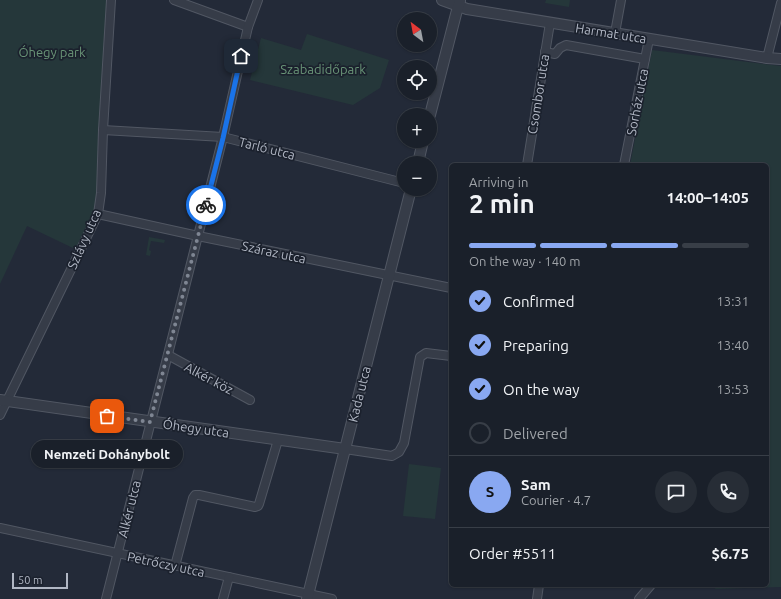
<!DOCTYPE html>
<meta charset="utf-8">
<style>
body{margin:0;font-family:Ubuntu,sans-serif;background:#272d36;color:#f1f3f6;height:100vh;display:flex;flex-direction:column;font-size:15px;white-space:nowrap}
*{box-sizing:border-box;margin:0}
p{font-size:13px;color:#9fa3a8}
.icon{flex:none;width:22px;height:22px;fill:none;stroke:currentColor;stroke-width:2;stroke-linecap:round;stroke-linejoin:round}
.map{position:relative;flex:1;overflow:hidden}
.drawer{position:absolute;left:449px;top:163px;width:320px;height:424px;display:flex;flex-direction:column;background:#1a202a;border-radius:6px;box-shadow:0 1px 3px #0004,0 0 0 1px #383e47}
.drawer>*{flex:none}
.needle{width:26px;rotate:328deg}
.controls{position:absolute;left:397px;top:12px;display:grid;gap:8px}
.controls a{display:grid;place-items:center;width:40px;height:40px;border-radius:50%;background:#1a202a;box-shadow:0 1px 3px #0004,0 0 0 1px #383e47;font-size:20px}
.scale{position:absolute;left:12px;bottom:10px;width:56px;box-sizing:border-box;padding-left:4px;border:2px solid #b1b7c4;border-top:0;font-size:11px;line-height:14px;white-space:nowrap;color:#b1b7c4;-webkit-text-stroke:3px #1b212d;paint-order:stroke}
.pin{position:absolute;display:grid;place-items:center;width:34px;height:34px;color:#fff;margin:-17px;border-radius:8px;box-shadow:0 2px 6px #0006}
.courier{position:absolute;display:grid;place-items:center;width:40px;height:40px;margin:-20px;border:3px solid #1a73e8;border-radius:50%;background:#fff;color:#222;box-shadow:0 1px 5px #0007}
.bubble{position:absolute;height:28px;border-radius:14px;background:#1a202a;box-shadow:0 1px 3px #0004,0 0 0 1px #383e47;font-size:13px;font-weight:700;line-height:28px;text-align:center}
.summary em{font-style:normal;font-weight:700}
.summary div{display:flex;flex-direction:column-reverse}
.summary{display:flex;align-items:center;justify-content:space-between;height:68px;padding:0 20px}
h1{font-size:26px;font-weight:700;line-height:30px}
.bar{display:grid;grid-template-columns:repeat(4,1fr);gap:6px 4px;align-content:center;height:48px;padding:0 20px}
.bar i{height:5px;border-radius:3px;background:#383e47}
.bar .current{background:#89a8f1}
.bar p{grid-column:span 4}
.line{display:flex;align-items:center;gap:10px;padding:0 20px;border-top:1px solid #383e47}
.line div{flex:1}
.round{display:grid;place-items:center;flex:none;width:42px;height:42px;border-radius:21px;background:#272d36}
ol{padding:0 20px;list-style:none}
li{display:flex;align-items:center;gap:12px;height:44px}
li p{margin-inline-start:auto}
li .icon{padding:4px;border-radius:50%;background:#89a8f1;color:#111;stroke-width:4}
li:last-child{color:#9fa3a8}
li i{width:22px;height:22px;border:2px solid #383e47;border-radius:50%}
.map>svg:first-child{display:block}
.green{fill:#25373a}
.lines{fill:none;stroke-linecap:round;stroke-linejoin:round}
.minor-casing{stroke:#515763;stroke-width:10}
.tertiary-casing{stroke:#515763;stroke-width:12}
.minor{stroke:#363c48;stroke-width:8}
.tertiary{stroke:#363c48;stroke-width:10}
.done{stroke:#7f8693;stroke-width:4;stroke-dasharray:0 7.2}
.route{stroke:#1a73e8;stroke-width:5}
.labels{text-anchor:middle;stroke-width:3.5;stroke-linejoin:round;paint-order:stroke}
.street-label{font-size:13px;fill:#b1b7c4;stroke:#1b212d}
.park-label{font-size:13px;fill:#699477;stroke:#1b212d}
</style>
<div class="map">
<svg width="781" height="599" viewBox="0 0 781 599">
<rect width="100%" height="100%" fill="#232a38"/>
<g class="green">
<polygon points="0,0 107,0 104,38 98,190 94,213 75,249 27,226 0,284"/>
<polygon points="546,0 570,0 569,7 545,3"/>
<polygon points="307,34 389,60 380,88 353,105 250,80 261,38 301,50"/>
<polygon points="652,50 781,66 781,587 715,589 717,585 767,585 767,165 630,165"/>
<polygon points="149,237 165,240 164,243 151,241 149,250 151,251 150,256 146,255"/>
<polygon points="409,464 441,468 435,519 403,516"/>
</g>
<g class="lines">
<defs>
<g id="minor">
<polyline points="174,0 248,27"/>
<polyline points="615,33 621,0"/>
<polyline points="545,52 555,54 560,48 566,45 645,59"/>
<polyline points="767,58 781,3"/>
<polyline points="103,130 223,137 404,183"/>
<polyline points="527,165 550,23"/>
<polyline points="624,165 649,39"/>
<polyline points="98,214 198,236 451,288"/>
<polyline points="168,355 250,400"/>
<polyline points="0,415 98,214 101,193 103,130 111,0"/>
<polyline points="345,449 392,456 399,452 404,443 420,357 426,353 451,356"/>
<polyline points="0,528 332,599"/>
<polyline points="175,566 193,498 195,495 199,495 255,507 258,506 259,504 278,440"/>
<polyline points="106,599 223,137 248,27 258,0"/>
<polyline points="223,599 229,577"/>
<polyline points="537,599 539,585"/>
<polyline points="639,599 651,585"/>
</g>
<g id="tertiary">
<polyline points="442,0 467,9 767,58 781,59"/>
<polyline points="430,115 456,14 460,1"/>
<polyline points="418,163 423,141"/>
<polyline points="0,400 345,449"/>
<polyline points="307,599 411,189"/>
</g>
</defs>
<use href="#minor" class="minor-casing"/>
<use href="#tertiary" class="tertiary-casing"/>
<use href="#minor" class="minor"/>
<use href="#tertiary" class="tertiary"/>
</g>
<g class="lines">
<polyline class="done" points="107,416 150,422 206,205"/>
<polyline class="route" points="206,205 223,138 241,56"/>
</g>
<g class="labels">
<g class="street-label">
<text transform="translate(611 33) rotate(9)" y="5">Harmat utca</text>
<text transform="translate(538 94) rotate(-81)" y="5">Csombor utca</text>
<text transform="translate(637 102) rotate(-79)" y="5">Sorház utca</text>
<text transform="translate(267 148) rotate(14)" y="5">Tarló utca</text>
<text transform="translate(84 239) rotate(-66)" y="5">Szlávy utca</text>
<text transform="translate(274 252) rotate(12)" y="5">Száraz utca</text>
<text transform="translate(209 378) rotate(28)" y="5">Alkér köz</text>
<text transform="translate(359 394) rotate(-76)" y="5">Kada utca</text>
<text transform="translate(196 428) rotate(8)" y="5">Óhegy utca</text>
<text transform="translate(129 509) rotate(-76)" y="5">Alkér utca</text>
<text transform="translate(166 564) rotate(12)" y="5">Petrőczy utca</text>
</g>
<g class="park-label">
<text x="52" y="57">Óhegy park</text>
<text x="323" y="74">Szabadidőpark</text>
</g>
</g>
</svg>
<div class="controls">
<a><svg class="needle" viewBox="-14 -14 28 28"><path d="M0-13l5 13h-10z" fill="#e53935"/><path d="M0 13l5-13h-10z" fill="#9fa3a8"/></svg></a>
<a><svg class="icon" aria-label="locate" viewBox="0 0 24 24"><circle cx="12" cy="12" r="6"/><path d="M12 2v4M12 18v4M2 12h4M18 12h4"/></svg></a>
<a>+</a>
<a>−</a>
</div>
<div class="scale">50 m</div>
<div class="pin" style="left:107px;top:416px;background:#ea580c"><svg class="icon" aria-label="bag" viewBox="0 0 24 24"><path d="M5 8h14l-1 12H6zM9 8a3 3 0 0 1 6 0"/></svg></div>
<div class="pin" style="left:241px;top:56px;background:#1f2937"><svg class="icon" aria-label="home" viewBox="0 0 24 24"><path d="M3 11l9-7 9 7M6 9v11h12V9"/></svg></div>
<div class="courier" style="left:206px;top:205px"><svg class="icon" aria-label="bike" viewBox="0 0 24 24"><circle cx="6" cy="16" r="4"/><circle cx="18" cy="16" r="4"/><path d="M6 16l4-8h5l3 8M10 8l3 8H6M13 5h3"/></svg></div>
<div class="bubble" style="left:31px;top:440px;width:152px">Nemzeti Dohánybolt</div>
<section class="drawer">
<div class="summary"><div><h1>2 min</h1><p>Arriving in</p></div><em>14:00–14:05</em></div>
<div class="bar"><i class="current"></i><i class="current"></i><i class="current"></i><i></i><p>On the way · 140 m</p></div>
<ol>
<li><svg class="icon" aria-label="check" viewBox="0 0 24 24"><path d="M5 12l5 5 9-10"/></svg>Confirmed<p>13:31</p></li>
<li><svg class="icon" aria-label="check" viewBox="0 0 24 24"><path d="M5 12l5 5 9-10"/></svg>Preparing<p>13:40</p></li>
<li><svg class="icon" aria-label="check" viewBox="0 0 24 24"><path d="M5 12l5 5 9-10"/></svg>On the way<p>13:53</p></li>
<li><i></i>Delivered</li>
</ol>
<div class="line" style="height:72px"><b class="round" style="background:#89a8f1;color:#111">S</b><div><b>Sam</b><p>Courier · 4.7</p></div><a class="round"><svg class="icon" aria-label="chat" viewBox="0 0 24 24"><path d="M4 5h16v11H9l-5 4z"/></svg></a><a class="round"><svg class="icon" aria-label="phone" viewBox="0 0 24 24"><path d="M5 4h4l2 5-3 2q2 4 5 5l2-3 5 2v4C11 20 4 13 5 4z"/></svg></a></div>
<div class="line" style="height:52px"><div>Order #5511</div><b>$6.75</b></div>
</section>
</div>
